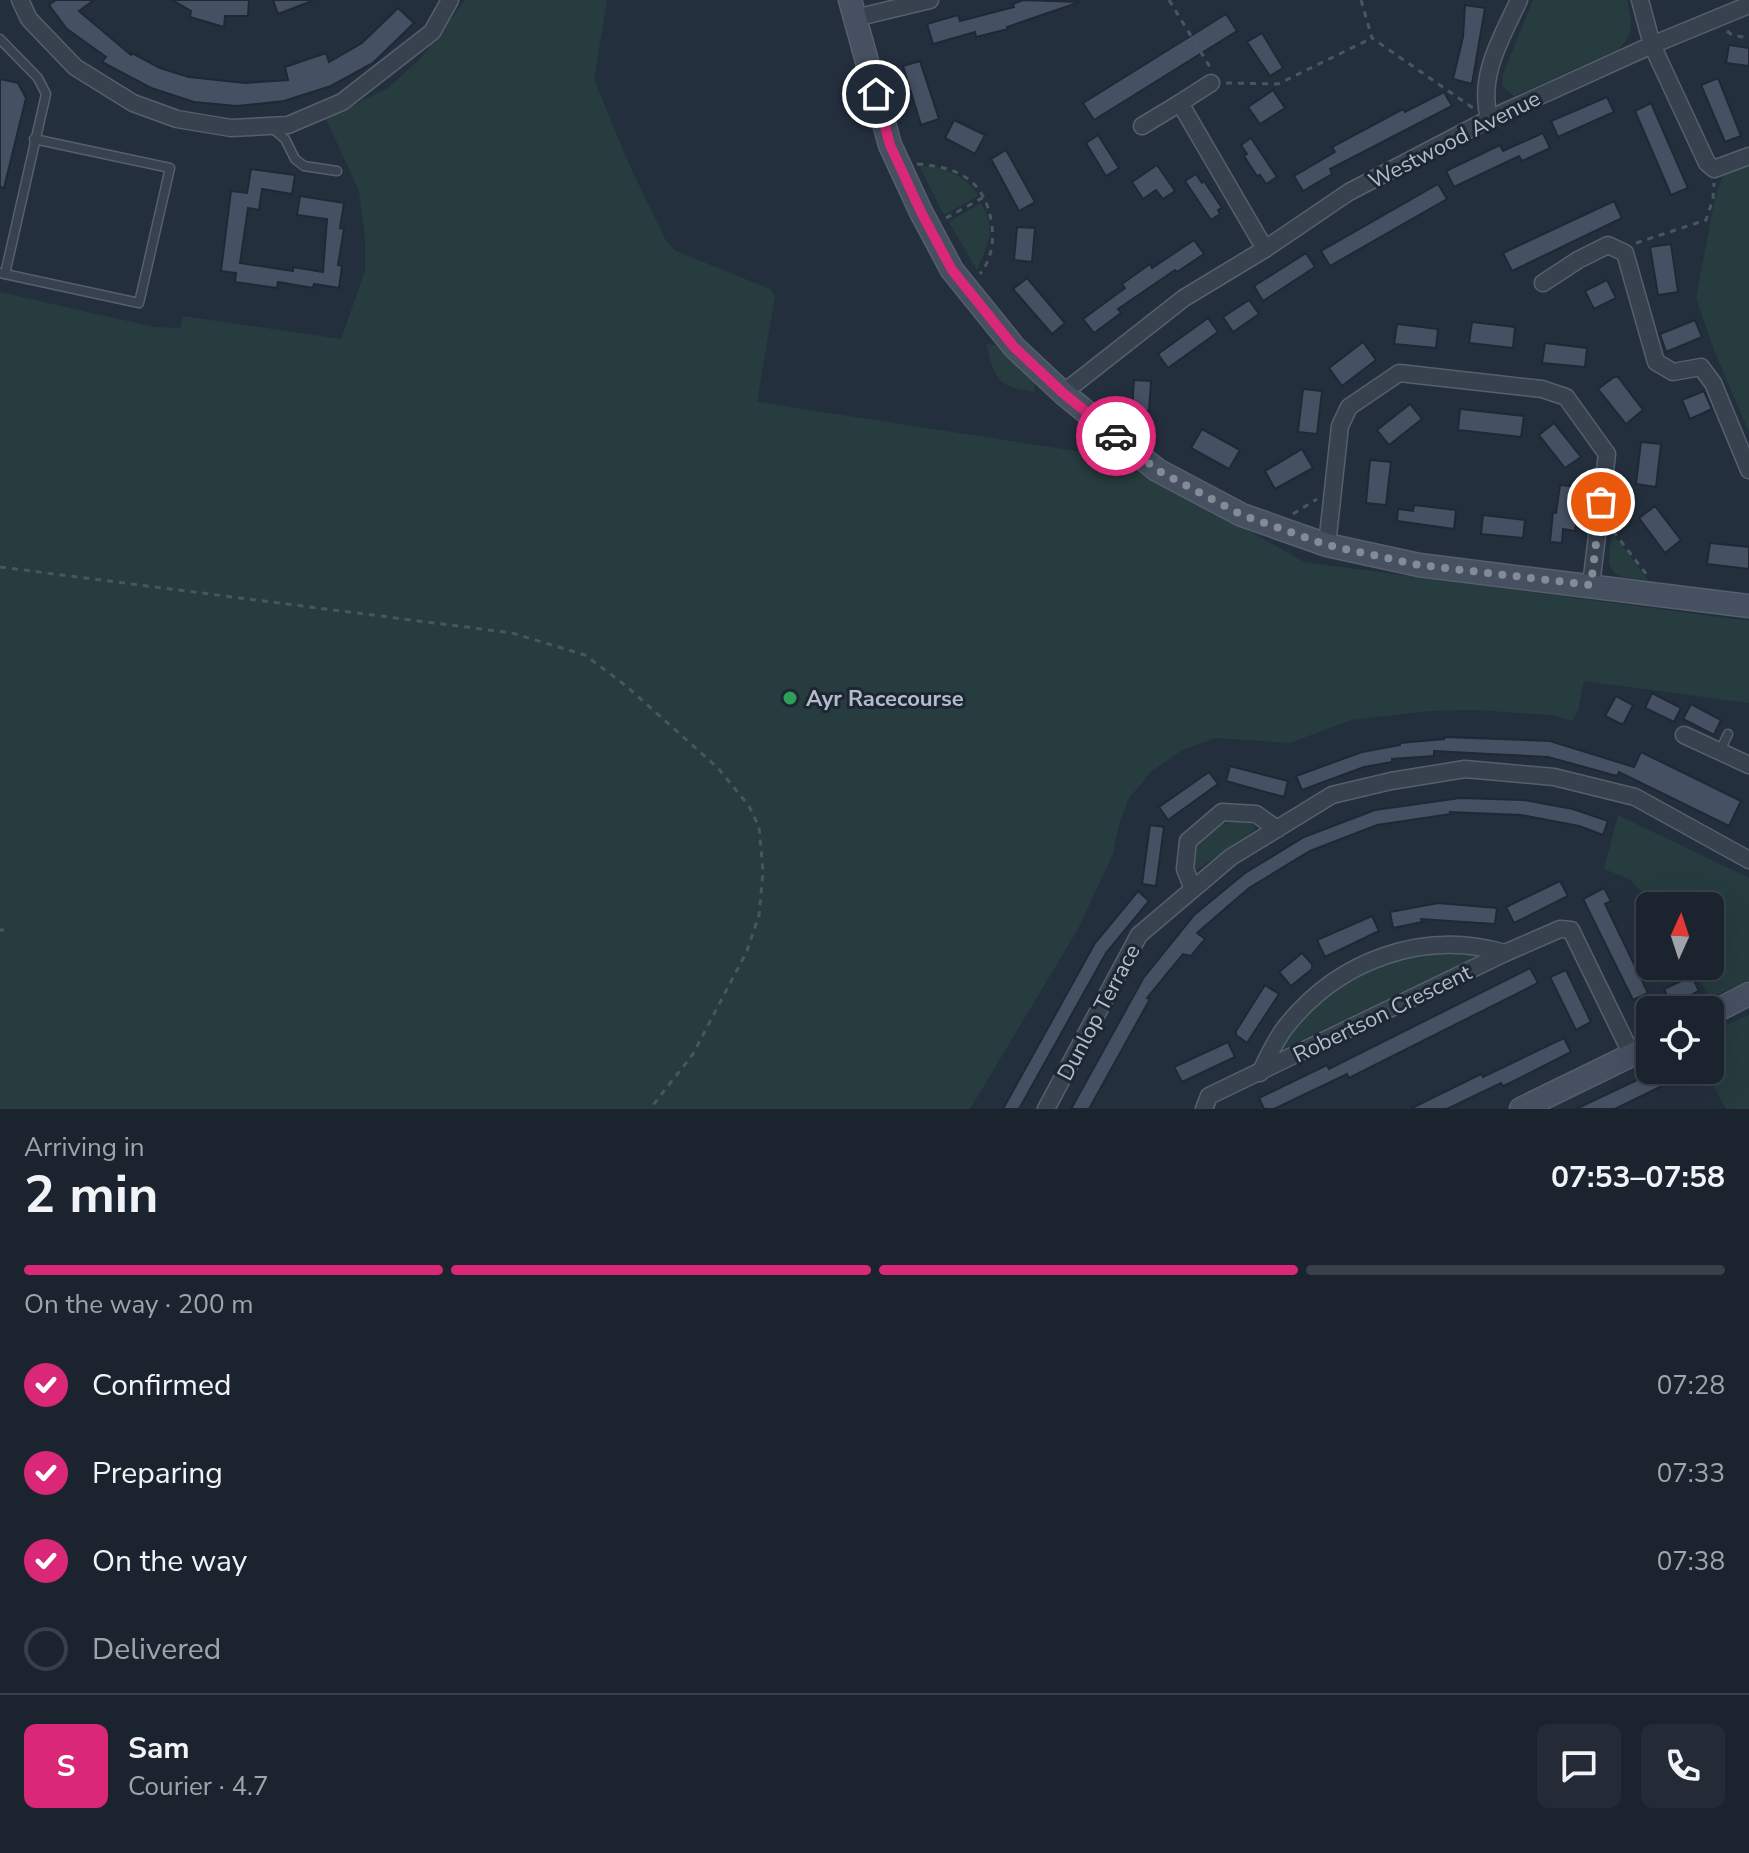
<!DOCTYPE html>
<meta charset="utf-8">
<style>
body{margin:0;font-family:"Nunito Sans",sans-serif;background:#242b36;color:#f1f3f6;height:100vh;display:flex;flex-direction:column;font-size:30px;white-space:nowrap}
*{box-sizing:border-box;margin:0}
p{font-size:26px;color:#a0a4aa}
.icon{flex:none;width:44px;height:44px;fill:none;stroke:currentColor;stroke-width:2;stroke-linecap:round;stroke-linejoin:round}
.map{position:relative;height:1109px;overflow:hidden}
.panel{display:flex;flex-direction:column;background:#1b232e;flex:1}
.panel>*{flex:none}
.needle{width:52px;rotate:3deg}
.tools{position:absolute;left:1636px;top:892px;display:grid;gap:16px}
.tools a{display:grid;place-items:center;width:88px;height:88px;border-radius:12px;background:#1b232e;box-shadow:0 8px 32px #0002,0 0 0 2px #39404a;font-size:40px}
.pin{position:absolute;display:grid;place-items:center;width:68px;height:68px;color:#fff;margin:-34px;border:4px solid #fff;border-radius:50%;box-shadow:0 2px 8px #0007}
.courier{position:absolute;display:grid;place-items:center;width:80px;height:80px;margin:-40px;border:6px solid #db2777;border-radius:50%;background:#fff;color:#222;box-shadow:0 2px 10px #0007}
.overview em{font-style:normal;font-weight:700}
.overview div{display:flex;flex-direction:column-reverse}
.overview{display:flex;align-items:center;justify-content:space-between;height:136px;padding:0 24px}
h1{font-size:52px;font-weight:700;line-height:60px}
.bar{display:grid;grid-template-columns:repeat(4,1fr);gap:12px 8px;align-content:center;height:96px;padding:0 24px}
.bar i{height:10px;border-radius:6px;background:#39404a}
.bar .current{background:#db2777}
.bar p{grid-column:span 4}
.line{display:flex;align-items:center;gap:20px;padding:0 24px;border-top:2px solid #39404a}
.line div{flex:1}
.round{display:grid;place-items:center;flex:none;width:84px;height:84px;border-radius:12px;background:#242b36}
ol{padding:0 24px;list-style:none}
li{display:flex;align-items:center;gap:24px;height:88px}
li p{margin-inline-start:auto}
li .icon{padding:8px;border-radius:50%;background:#db2777;color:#fff;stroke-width:4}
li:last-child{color:#a0a4aa}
li i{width:44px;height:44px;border:4px solid #39404a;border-radius:50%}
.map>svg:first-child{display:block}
.green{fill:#263c3f}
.building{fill:#455162;stroke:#1f2835;stroke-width:2}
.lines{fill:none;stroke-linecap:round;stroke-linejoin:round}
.lane-casing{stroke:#565f6c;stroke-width:11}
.street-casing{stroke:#565f6c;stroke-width:19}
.secondary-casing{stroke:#565f6c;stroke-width:25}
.path{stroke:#44595c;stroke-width:3;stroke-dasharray:6 6;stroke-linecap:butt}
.lane{stroke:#38414e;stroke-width:8}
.street{stroke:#38414e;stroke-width:16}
.secondary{stroke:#465061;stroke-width:22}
.done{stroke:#828b98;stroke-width:8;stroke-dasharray:0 14.4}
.route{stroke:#db2777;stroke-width:10}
.leisure-dot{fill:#2e9e5b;stroke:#1d2633;stroke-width:3}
.labels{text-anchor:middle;stroke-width:6;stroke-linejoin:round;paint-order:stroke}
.street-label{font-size:22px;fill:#b4bcc9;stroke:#1d2633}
.poi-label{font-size:22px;font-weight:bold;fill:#b4bcc9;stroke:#1d2633;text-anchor:start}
</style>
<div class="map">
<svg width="1749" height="1109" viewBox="0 0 1749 1109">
<rect width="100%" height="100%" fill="#242f3e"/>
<g class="green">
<polygon points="465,0 607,0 594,79 627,160 666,241 676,251 770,289 775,296 757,402 1122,458 1304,562 1749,621 1749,703 1584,681 1578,710 1573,721 1550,715 1476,710 1430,711 1351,720 1290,743 1216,738 1182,750 1152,771 1129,798 1119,824 1113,854 1078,929 970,1109 0,1109 0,292 154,327 180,328 183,316 341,339 365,271 365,237 359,191 326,119 388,88 422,57"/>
<path d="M1533 0H1627C1632 20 1635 36 1617 50L1514 96 1502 86 1503 74Z"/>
<polygon points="1749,161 1749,432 1714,350 1696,298 1715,198 1724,172"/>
<path d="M935 166C951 172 970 179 978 196L944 215 920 167Z"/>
<path d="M981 203C997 229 988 243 977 270L949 222Z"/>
<path d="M986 344 995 345 1035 384 1034 392C996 386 995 380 986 344Z"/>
<path d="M1612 533 1648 580C1607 577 1606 573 1612 533Z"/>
<polygon points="1618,815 1749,878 1749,981 1709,998 1693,966 1710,966 1710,906 1656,906 1629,879 1604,869"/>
<path d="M1236 821H1249L1256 829 1195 871C1190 839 1207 827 1236 821Z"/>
<path d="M1440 954 1478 956 1280 1050C1320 990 1367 959 1440 954Z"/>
<polygon points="1749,1015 1749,1109 1726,1109 1705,1070 1710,1070 1710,1032"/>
</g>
<g class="building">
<polygon points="56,0 94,0 79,11 131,55 132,53 160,68 189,77 245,83 288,80 285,67 326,53 329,62 362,43 398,8 414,23 373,63 331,86 284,101 237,106 194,102 151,88 102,62 106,57 67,29 49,5"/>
<polygon points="172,0 249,0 248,16 225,16 224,27 190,17 191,11"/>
<polygon points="273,0 311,0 312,1 278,14"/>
<polygon points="1023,0 1080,2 1007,27 1008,29 976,37 975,32 933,44 927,24 958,15 960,21 1014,7 1013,4"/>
<polygon points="1465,5 1485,8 1472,84 1453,79 1463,37"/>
<polygon points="1226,14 1237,31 1094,120 1083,103"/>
<polygon points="1262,33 1283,68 1270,76 1247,42"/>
<polygon points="1729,45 1749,48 1749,66 1726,63"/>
<polygon points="920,61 939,119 921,125 903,66"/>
<polygon points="1718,78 1741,136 1725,142 1701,85"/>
<polygon points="0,79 18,83 26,98 4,188 0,187"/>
<polygon points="1273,90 1285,108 1260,124 1248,107"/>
<polygon points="1444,92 1452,106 1330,169 1332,174 1303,191 1294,176 1335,152 1332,147 1403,109 1405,112"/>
<polygon points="1607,97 1614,112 1558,137 1551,121"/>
<polygon points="1651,103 1688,188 1671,195 1635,111"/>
<polygon points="954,120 985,135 975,154 945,138"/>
<polygon points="1543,133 1550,148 1522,161 1519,156 1454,187 1446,171 1500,145 1503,151"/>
<polygon points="1098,135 1119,168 1106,176 1086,143"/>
<polygon points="1251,138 1277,177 1266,184 1260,175 1257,176 1244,156 1247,154 1241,145"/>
<polygon points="1006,150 1035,202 1019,211 991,159"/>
<polygon points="1157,165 1175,191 1163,199 1156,190 1143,199 1132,182"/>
<polygon points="251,169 295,175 292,194 262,189 259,210 248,208 240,263 293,271 293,267 323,272 327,219 297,215 300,196 344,203 340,228 344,229 338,265 342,266 339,288 314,284 313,288 278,282 277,288 235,282 236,273 221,271 231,191 247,193"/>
<polygon points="1196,174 1202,183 1204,181 1222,208 1218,210 1220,214 1211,220 1185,181"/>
<polygon points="1438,184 1447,199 1330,266 1321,251"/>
<polygon points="1614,201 1622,218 1512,271 1503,253"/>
<polygon points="1017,227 1035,228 1032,262 1014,260"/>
<polygon points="1194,240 1204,254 1177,272 1175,270 1118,309 1121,313 1094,333 1083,319 1125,288 1122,284 1150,264 1152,268"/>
<polygon points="1671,244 1678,292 1658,295 1650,247"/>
<polygon points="1306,253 1315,267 1263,301 1254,286"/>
<polygon points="1027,278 1065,323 1052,334 1013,289"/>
<polygon points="1607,280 1616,298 1594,309 1585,291"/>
<polygon points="1249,300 1259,314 1233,332 1223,317"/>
<polygon points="1208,318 1218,332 1168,368 1158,354"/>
<polygon points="1695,320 1702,337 1666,352 1660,334"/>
<polygon points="1472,322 1515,327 1513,348 1469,343"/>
<polygon points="1397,324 1438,329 1436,348 1394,344"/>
<polygon points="1363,342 1376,360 1342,386 1329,368"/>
<polygon points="1545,343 1587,348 1585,367 1542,363"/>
<polygon points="1614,377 1618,377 1643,410 1626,424 1598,389"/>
<polygon points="1134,380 1151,381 1149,411 1132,410"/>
<polygon points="1303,389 1322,391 1317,434 1298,432"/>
<polygon points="1704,391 1712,409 1690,419 1682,400"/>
<polygon points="1410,404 1422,419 1389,445 1377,430"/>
<polygon points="1460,409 1524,416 1521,437 1458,430"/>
<polygon points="1554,423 1581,457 1565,468 1539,435"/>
<polygon points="1202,429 1240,450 1229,469 1191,448"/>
<polygon points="1641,442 1661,444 1656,487 1636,484"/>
<polygon points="1302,449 1313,468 1275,489 1265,471"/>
<polygon points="1370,460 1391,462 1386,505 1366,503"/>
<polygon points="1560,485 1581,487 1575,531 1563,529 1562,543 1550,542 1553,512 1556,513"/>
<polygon points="1414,505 1456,510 1454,529 1397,521 1398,509 1413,511"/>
<polygon points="1655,506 1681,540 1665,553 1639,518"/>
<polygon points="1483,515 1525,520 1523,538 1481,534"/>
<polygon points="1710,543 1749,547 1749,569 1707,564"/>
<polygon points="1652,693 1681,708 1674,722 1645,708"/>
<polygon points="1616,696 1633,705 1624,723 1621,724 1605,716"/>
<polygon points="1691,704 1721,720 1714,735 1683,719"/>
<polygon points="1444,737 1550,741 1634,767 1641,752 1741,801 1729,826 1619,772 1617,776 1548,757 1490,754 1434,751 1434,756 1392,759 1392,762 1364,767 1302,790 1296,776 1362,752 1400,745 1400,743 1444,739"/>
<polygon points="1230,766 1288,781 1284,797 1226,781"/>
<polygon points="1209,772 1218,784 1168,820 1159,807"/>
<polygon points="1460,798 1524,800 1573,809 1608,821 1603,835 1579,826 1521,815 1450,812 1451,814 1377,825 1310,851 1249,888 1197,933 1205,939 1191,956 1183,954 1147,998 1150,999 1089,1109 1071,1109 1144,977 1194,915 1245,873 1304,837 1375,810"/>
<polygon points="1150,825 1164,827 1156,886 1142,884"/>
<polygon points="1560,881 1568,896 1514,923 1506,907"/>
<polygon points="1604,888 1611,901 1605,904 1648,993 1633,1000 1583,899"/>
<polygon points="1138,891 1149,901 1106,953 1019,1109 1003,1109 1095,943"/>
<polygon points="1438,903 1497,908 1495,924 1421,919 1422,922 1393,928 1390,912"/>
<polygon points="1372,916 1379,931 1325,957 1317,940"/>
<polygon points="1302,953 1312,964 1312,969 1291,986 1279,972"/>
<polygon points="1530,968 1538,983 1349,1078 1347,1074 1274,1109 1264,1109 1259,1098 1327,1065 1329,1069"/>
<polygon points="1566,970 1591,1022 1576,1030 1550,977"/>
<polygon points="1692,976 1699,991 1671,1005 1664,989"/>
<polygon points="1265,985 1279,994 1247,1043 1236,1035 1236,1031"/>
<polygon points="1564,1038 1571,1052 1510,1083 1503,1086 1501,1083 1447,1109 1410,1109 1481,1074 1483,1077"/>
<polygon points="1228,1042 1235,1057 1182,1082 1174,1067"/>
<polygon points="1658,1070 1695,1070 1615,1109 1576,1109"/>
</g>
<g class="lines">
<defs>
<g id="lane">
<polyline points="0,39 38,78 46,94 5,274"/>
<polyline points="270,126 285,139 295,159 304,166 337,171"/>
<polyline points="0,273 139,303 170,168 34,139"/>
<polyline points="1720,751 1728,734"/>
</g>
<g id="street">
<polyline points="20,0 29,19 75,67 133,103 177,119 231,128 288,125 342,102 432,32 450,0"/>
<polyline points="1640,0 1652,45 1707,163 1714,169 1749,156"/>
<polyline points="855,18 930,0"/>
<polyline points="1211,83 1180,103 1265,249"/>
<path d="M1489 119C1478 75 1501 39 1519 0"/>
<polyline points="1142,126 1180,103"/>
<polyline points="1543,283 1578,260 1608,245 1625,253 1656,362 1673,372 1701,367 1713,383 1749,470"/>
<polyline points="1063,393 1184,298 1265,249 1349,192 1489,119 1652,45 1749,5"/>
<polyline points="1327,545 1340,426 1349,407 1399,373 1542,389 1566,397 1607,454 1591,585"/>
<polyline points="1684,735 1749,765"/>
<polyline points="1193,889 1185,869 1188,841 1222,812 1256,814 1277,829"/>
<path d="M1260 1073C1268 1057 1276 1038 1288 1024 1340 960 1424 929 1505 953"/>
<polyline points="1046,1109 1139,935 1231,857 1332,795 1391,781 1465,769 1554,777 1635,797 1749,860"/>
<polyline points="1204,1109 1209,1096 1505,953 1560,929 1571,930 1632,1055"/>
</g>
<g id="secondary">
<polyline points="850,0 890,145 921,212 952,270 1014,347 1063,393 1157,470 1242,515 1327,545 1419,565 1749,606"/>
<polyline points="1710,1014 1749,994"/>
<polyline points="1521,1109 1650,1046"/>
</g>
</defs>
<use href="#lane" class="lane-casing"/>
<use href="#street" class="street-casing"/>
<use href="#secondary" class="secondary-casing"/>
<g class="path">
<polyline points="1169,0 1210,67"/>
<polyline points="1361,0 1372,38 1473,108"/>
<polyline points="1727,31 1732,35 1749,38"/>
<polyline points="1226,83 1278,84 1372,38"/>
<path d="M917 164C960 167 986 181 992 226 994 243 991 260 980 274"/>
<polyline points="946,218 984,197"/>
<polyline points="1636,243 1706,220 1713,199 1714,183"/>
<polyline points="1293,514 1317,499"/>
<polyline points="1613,531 1647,575"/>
<polyline points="0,567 512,633 585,655 625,685 718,768 749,806 759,827 763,872 759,915 747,951 693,1054 650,1109"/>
<polyline points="0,930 4,930"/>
</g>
<use href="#lane" class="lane"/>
<use href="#street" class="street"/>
<use href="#secondary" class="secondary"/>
</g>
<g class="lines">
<polyline class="done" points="1116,436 1157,470 1242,515 1327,545 1419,565 1591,585 1601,502"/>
<polyline class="route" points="876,94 890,145 921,212 952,270 1014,347 1063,393 1116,436"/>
</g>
<circle class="leisure-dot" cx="790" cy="698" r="8"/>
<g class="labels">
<g class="street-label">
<text transform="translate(1454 139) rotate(-27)" y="8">Westwood Avenue</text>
<text transform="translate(1098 1012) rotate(-62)" y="8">Dunlop Terrace</text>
<text transform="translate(1382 1013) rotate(-26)" y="8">Robertson Crescent</text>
</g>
<g class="poi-label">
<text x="806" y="706">Ayr Racecourse</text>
</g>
</g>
</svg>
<div class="tools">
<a><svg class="needle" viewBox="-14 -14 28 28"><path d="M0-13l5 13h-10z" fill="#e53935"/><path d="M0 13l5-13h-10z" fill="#a0a4aa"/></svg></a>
<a><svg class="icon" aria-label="locate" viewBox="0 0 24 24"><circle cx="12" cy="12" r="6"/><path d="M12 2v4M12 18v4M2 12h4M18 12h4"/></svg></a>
</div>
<div class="pin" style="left:1601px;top:502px;background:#ea580c"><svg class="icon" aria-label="bag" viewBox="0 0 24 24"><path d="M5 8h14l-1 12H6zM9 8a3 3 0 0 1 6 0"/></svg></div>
<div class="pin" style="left:876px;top:94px;background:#1f2937"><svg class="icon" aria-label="home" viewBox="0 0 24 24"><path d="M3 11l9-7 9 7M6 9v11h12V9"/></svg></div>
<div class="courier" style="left:1116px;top:436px"><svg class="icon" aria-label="car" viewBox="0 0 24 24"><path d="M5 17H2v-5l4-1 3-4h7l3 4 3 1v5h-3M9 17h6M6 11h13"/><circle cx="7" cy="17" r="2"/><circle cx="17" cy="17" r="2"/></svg></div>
</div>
<section class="panel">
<div class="overview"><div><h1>2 min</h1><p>Arriving in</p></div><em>07:53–07:58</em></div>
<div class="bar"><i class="current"></i><i class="current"></i><i class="current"></i><i></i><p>On the way · 200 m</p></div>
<ol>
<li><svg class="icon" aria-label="check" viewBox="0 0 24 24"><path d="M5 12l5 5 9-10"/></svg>Confirmed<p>07:28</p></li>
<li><svg class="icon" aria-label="check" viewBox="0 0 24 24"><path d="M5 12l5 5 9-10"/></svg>Preparing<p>07:33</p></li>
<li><svg class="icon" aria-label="check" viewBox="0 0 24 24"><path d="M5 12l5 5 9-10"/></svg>On the way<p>07:38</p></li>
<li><i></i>Delivered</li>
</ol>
<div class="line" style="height:144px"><b class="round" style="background:#db2777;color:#fff">S</b><div><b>Sam</b><p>Courier · 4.7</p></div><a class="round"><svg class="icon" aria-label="chat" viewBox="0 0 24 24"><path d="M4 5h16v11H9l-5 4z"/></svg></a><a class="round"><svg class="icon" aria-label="phone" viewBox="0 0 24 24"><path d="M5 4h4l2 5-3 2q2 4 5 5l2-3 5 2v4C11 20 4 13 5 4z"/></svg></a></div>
</section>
